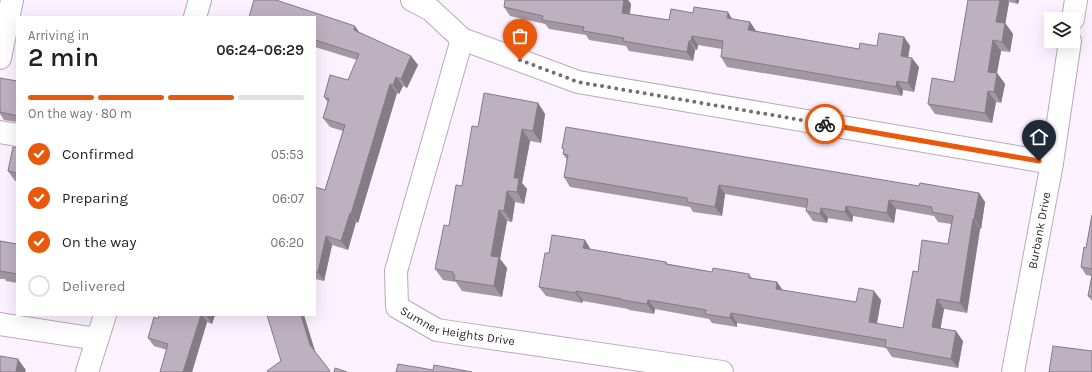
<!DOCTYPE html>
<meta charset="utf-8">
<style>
body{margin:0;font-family:Karla,sans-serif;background:#f2f2f2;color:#222;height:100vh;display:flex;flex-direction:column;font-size:15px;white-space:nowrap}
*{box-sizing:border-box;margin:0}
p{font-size:13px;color:#767676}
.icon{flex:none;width:22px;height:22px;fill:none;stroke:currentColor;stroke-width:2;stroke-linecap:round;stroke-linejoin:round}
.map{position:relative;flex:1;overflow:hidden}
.drawer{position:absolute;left:16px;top:16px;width:300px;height:300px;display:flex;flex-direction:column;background:#fff;border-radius:0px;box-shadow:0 4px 16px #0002}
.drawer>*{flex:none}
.controls{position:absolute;left:1044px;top:12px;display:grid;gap:8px}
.controls a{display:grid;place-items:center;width:36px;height:36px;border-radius:0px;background:#fff;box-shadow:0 4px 16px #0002;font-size:20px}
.pin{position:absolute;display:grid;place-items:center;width:34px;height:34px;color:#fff;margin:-41px -17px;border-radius:50% 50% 50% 0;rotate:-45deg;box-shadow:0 0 4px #0007}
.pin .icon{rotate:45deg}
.courier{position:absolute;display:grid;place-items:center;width:40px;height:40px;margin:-20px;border:3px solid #ea580c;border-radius:50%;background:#fff;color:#222;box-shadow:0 1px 5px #0007}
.headline em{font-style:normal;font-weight:600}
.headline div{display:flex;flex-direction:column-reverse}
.headline{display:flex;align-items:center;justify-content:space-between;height:68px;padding:0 12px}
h1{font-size:26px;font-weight:600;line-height:30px}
.bar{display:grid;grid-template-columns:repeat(4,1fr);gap:6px 4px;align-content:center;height:48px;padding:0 12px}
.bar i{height:5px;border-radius:3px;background:#e0e0e0}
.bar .selected{background:#ea580c}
.bar p{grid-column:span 4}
ol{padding:0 12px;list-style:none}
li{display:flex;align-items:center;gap:12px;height:44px}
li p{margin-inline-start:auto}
li .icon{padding:4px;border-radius:50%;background:#ea580c;color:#fff;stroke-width:4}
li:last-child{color:#767676}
li i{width:22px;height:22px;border:2px solid #e0e0e0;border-radius:50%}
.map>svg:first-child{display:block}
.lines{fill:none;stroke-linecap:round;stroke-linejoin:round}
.minor-casing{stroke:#b7aab9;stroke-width:24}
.major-casing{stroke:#b7aab9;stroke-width:24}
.minor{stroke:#fff;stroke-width:22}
.major{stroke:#fff;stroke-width:22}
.wall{fill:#a397a4}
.shaded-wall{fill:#847b86}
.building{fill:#bdb0bf;stroke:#847b86}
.done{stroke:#746c75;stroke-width:4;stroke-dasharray:0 7.2}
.route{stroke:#ea580c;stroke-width:5}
.labels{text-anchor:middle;stroke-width:3;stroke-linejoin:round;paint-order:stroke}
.street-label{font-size:12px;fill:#2a252b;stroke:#fcf1fe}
</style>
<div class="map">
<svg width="1092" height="372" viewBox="0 0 1092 372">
<rect width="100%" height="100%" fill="#fcf1fe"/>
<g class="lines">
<defs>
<g id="minor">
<polyline points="412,0 431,10 462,39 578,82 1052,163"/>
<polyline points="1073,19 1076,0"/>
<path id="s1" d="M462 39 396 271 397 307 437 330 722 372"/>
<polyline points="0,58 12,0"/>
<polyline points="0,132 17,135"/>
<polyline points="0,324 97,339"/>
<path id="s2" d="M1013 372 1052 163 1070 41"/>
</g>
<g id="major">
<polyline points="195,17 200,0"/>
<polyline points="87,372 105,315"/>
</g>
</defs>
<use href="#minor" class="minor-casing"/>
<use href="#major" class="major-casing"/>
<use href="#minor" class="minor"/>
<use href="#major" class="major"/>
</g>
<g class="wall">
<polygon points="504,0 628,0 631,4 630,14 669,20 733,19 750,22 756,31 859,49 877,46 904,37 910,46 908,57 919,67 914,92 903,90 902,96 727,67 721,57 722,49 698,45 697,50 695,50 693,61 629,51 626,46 589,40 586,35 549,29 545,24 510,16 504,7 505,0"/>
<polygon points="968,0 1019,0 1018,4 1009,2 1005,23 1013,34 1010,52 1001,51 997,73 1005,84 1001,103 996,102 992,123 935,114 928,104 954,82"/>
<polygon points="315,17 360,33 411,56 418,65 407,88 403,86 399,94 397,93 358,223 356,222 348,250 332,245 324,281 315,279 315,187 325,190 343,131 330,127 323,118 328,103 324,97 348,80 357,60 315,47"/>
<polygon points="0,78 17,81 17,122 4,120 0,114"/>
<polygon points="538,103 545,114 541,143 530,141 522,183 527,189 524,204 515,202 512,222 507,221 500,259 507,268 502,297 462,291 456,282 443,280 435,269 449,226 462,186 478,127"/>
<polygon points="17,148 17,181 15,181 8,171"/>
<polygon points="562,148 979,193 985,202 981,229 980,229 967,313 944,309 940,329 963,341 958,368 892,357 886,348 737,323 737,327 712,323 709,319 655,309 654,314 629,310 628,309 583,301 582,303 546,296 539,287 549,253 585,240 590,249 666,262 668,264 712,272 749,274 752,278 777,282 782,290 856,302 881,300 877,324 903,328 918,272 948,244 951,224 938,222 934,216 896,209 894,223 853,216 852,222 828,218 827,223 813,221 806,211 806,208 725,194 722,216 693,212 690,207 570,187 564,177 567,160 563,154 564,150"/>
<polygon points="1092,215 1092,301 1088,296 1092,276 1086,275 1081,267 1086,248"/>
<polygon points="0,241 17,244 17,283 6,281 5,279 0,279"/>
<polygon points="159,315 215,315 212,324 207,322 192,372 160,372 167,350 154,346 148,338 158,319"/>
</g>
<g class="shaded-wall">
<polygon points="624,0 628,0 631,4 628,22 622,13"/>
<polygon points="1000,0 1008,0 1009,2 1004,32 996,22"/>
<polygon points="1015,0 1019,0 1018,4"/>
<polygon points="728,12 734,22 727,18"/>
<polygon points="750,22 756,31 755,39 748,30"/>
<polygon points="1005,23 1013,34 1010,52 1002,42"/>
<polygon points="355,26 361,35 354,30"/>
<polygon points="692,36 698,45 697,50 691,41"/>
<polygon points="904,37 910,46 907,65 901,56"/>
<polygon points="993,40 1001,51 995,82 988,72"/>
<polygon points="689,41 695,50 693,61 687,52"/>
<polygon points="411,56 418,65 407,88 401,79"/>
<polygon points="912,58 919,67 914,92 908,83"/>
<polygon points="997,73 1005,84 1001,103 994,92"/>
<polygon points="396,77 403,86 399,94 393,85"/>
<polygon points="897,81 903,90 902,96 896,87"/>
<polygon points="390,84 397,93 358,223 351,214"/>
<polygon points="988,91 996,102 992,123 985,113"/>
<polygon points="538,103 545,114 541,143 533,131"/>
<polygon points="522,129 530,141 522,183 527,189 524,204 517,192 514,178"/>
<polygon points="719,185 725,194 722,216 715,207"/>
<polygon points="507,191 515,202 512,222 504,211"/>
<polygon points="979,193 985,202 981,229 974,219"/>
<polygon points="889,200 896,209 894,223 887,213"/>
<polygon points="846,206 853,216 852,222 845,212"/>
<polygon points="821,208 828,218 827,223 820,214"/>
<polygon points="499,210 507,221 500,259 507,268 502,297 494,286 491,256"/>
<polygon points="350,213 356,222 348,250 341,241"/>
<polygon points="973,219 980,229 967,313 960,303"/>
<polygon points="326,236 332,245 324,281 318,272"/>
<polygon points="585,240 591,250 583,248"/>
<polygon points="777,282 784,292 776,289"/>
<polygon points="576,291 583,301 582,303 576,293"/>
<polygon points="874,291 881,300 875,332 869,322"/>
<polygon points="937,299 944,309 939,337 932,327"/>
<polygon points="648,300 655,309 654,314 647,304"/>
<polygon points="731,313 737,323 737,327 730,318"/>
<polygon points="201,315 202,315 207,322 192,372 183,372"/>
<polygon points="207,315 215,315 212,324 207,316"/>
<polygon points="301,315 304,315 316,354 310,345"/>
<polygon points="956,331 963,341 958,368 951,359"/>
<polygon points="18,359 26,370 25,372 16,372"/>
</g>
<g class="building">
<polygon points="254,0 276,0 355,26 354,30 411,56 401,79 396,77 393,85 390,84 351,214 350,213 341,241 326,236 318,272 315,272 315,187 325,190 345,125 323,118 329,99 324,97 330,75 348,80 359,54 315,40 315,17 249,17"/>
<polygon points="505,0 624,0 622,13 669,20 671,9 693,13 694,7 728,12 727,18 750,22 748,30 859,49 860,43 877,46 879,33 904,37 901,56 912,58 908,83 897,81 896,87 721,57 723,41 692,36 691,41 689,41 687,52 623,41 624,38 583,31 584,27 542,20 543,16 504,7"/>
<polygon points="968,0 1000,0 996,22 1005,23 1002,42 993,40 988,72 997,73 994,92 988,91 985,113 928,104 932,78 954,82"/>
<polygon points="0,78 17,81 17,116 14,115 0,112"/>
<polygon points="484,93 538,103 533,131 522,129 514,178 519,178 517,192 507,191 504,211 499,210 491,256 499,257 494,286 454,280 455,275 453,274 453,272 435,269 444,225 449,226 456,185 462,186 472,126 478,127"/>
<polygon points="566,127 919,186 920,183 979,193 974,219 973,219 960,303 937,299 932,327 956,331 951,359 885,347 886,340 731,313 730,318 705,314 706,310 648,300 647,304 622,300 622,299 576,291 576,293 539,287 545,253 549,253 552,235 585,240 583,248 666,262 666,264 712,272 713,268 749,274 749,278 777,282 776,289 856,302 859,288 874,291 869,322 903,328 913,271 918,272 922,240 948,244 953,216 932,212 932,207 889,200 887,213 846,206 845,212 821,208 820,214 806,211 808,199 719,185 715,207 687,202 687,198 564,177 568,155 563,154 564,149 562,148"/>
<polygon points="13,147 17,148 17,173 8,171"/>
<polygon points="1092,215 1092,269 1081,267 1084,247 1086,248"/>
<polygon points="0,241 17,244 17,274 0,271"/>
<polygon points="1092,275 1092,296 1088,296"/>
<polygon points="159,315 201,315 183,372 160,372 168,344 148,338 154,317 158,319"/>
<polygon points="267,315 301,315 310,345 330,371 329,372 268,372 267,371 281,361"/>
<polygon points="1053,346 1092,351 1092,372 1049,372"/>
<polygon points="0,356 18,359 16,372 0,372"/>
<polygon points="398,364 433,370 434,365 472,372 396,372"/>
<polygon points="335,368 347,372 334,372"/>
</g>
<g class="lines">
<polyline class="done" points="520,60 578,82 825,124"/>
<polyline class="route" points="825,124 1039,161"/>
</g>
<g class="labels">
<g class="street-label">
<text dy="4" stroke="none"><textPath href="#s2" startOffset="144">Burbank Drive</textPath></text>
<text dy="4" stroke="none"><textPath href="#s1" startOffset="342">Sumner Heights Drive</textPath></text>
</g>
</g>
</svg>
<div class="controls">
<a><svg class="icon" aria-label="layers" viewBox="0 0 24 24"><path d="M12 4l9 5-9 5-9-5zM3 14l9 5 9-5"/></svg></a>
</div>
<div class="pin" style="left:520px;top:60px;background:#ea580c"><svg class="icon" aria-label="bag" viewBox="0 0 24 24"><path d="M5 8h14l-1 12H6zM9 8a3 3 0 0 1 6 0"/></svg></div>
<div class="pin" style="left:1039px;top:161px;background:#1f2937"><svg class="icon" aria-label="home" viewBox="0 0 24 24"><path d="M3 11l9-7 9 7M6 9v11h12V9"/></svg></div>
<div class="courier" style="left:825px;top:124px"><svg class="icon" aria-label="bike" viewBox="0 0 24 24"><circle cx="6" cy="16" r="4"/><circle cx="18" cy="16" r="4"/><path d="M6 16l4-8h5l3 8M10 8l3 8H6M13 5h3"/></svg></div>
<section class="drawer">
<div class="headline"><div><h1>2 min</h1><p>Arriving in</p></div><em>06:24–06:29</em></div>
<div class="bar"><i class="selected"></i><i class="selected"></i><i class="selected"></i><i></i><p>On the way · 80 m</p></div>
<ol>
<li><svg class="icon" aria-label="check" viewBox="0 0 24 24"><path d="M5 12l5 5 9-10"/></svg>Confirmed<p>05:53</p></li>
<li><svg class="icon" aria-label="check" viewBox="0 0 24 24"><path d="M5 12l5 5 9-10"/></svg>Preparing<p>06:07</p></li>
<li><svg class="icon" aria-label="check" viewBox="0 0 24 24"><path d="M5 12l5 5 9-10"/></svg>On the way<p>06:20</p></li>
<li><i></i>Delivered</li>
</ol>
</section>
</div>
